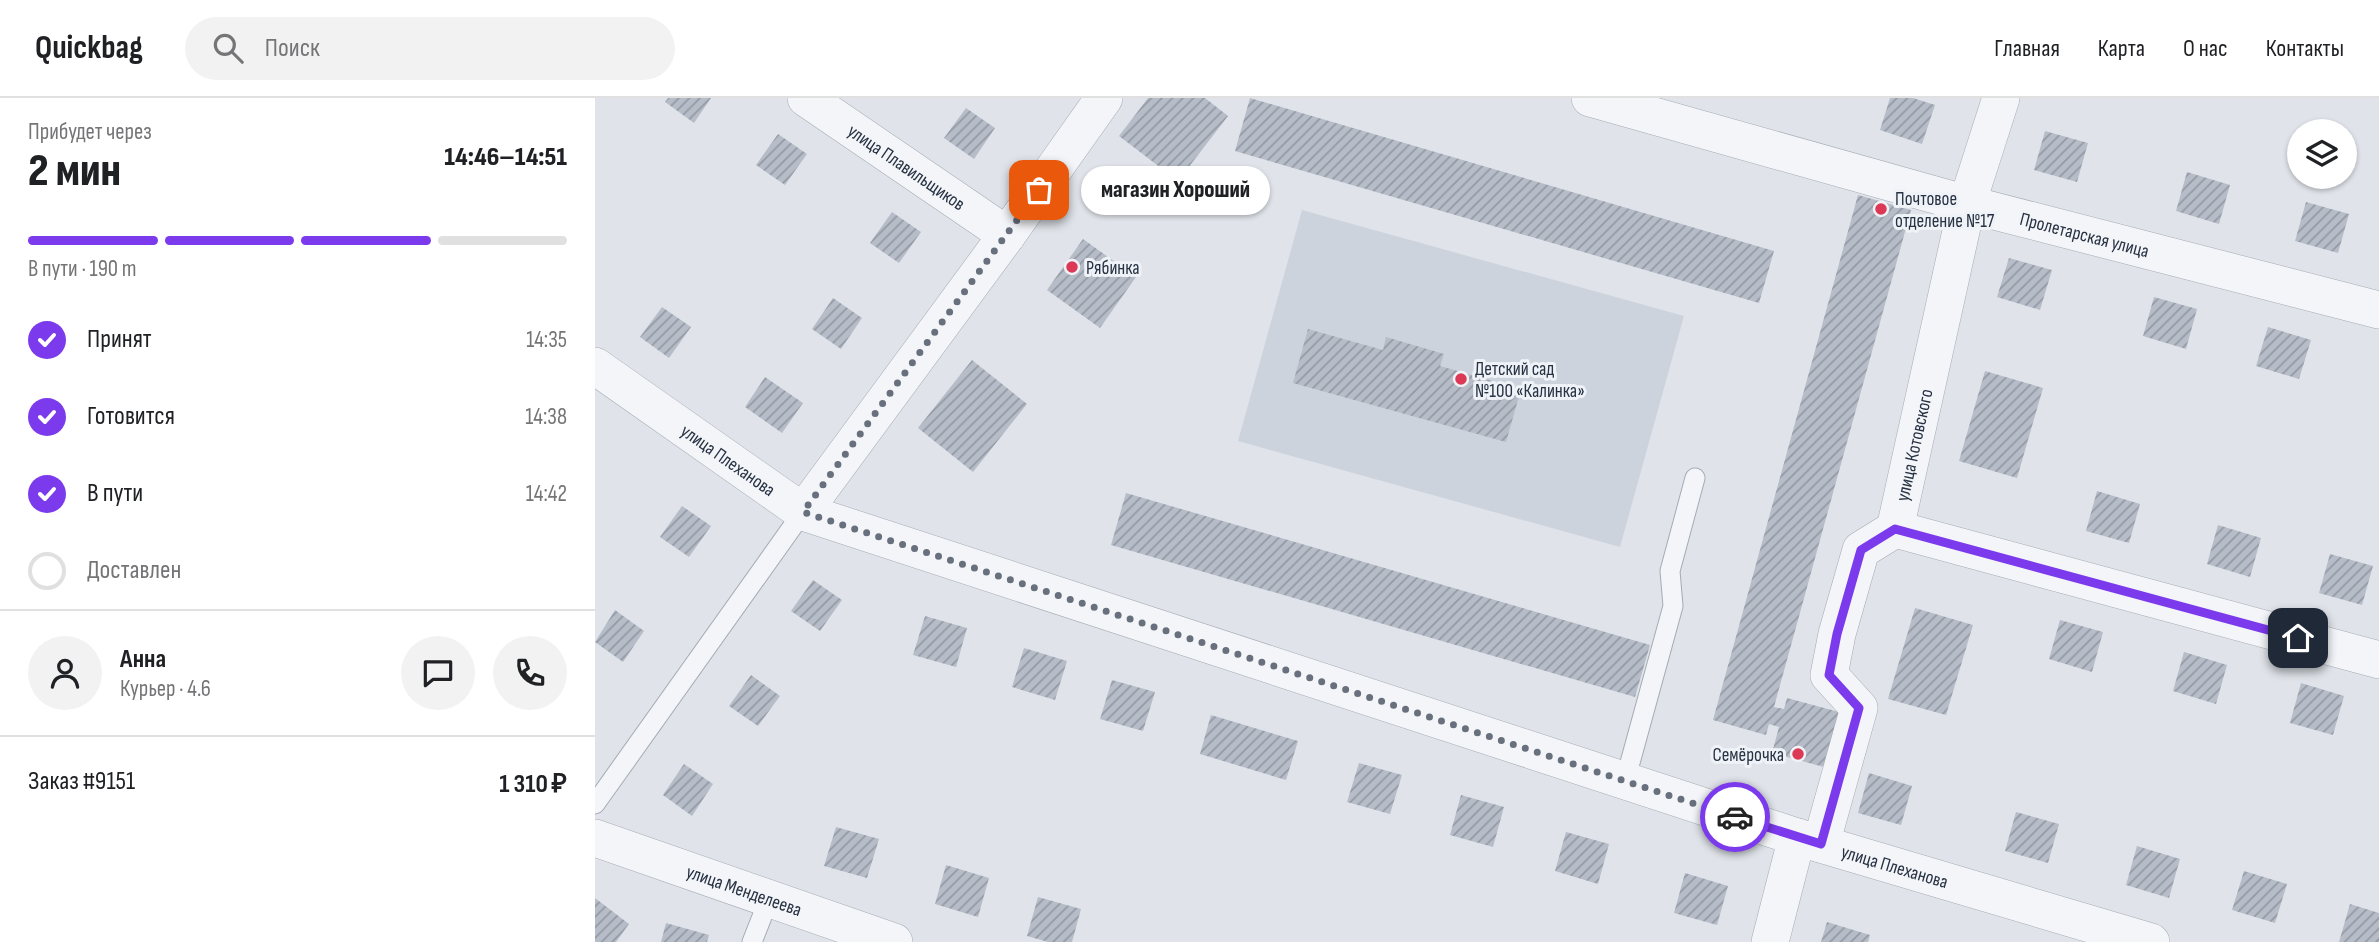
<!DOCTYPE html>
<html lang="ru">
<meta charset="utf-8">
<style>
body{margin:0;font-family:"Sofia Sans Condensed",sans-serif;background:#f2f2f2;color:#202124;height:100vh;display:flex;flex-direction:column;font-size:26px;white-space:nowrap}
*{box-sizing:border-box;margin:0}
p{font-size:23px;color:#757577}
.icon{flex:none;width:38px;height:38px;fill:none;stroke:currentColor;stroke-width:2;stroke-linecap:round;stroke-linejoin:round}
.map{position:relative;flex:1;overflow:hidden}
.sheet{display:flex;flex-direction:column;background:#fff;width:595px}
.sheet>*{flex:none}
.buttons{position:absolute;left:1692px;top:21px;display:grid;gap:14px}
.buttons a{display:grid;place-items:center;width:70px;height:70px;border-radius:50%;background:#fff;box-shadow:0 2px 5px #0004;font-size:35px}
.pin{position:absolute;display:grid;place-items:center;width:60px;height:60px;color:#fff;margin:-30px;border-radius:14px;box-shadow:0 4px 10px #0006}
.courier{position:absolute;display:grid;place-items:center;width:70px;height:70px;margin:-35px;border:5px solid #7c3aed;border-radius:50%;background:#fff;color:#222;box-shadow:0 2px 9px #0007}
.bubble{position:absolute;height:49px;border-radius:24px;background:#fff;box-shadow:0 2px 5px #0004;font-size:23px;font-weight:800;line-height:49px;text-align:center}
.headline em{font-style:normal;font-weight:800}
.headline div{display:flex;flex-direction:column-reverse}
.headline{display:flex;align-items:center;justify-content:space-between;height:119px;padding:0 28px}
h1{font-size:46px;font-weight:800;line-height:52px}
.bar{display:grid;grid-template-columns:repeat(4,1fr);gap:10px 7px;align-content:center;height:84px;padding:0 28px}
.bar i{height:9px;border-radius:5px;background:#e0e0e0}
.bar .active{background:#7c3aed}
.bar p{grid-column:span 4}
.line{display:flex;align-items:center;gap:18px;padding:0 28px;border-top:2px solid #e0e0e0}
.line div{flex:1}
.round{display:grid;place-items:center;flex:none;width:74px;height:74px;border-radius:37px;background:#f2f2f2}
ol{padding:0 28px;list-style:none}
li{display:flex;align-items:center;gap:21px;height:77px}
li p{margin-inline-start:auto}
li .icon{padding:7px;border-radius:50%;background:#7c3aed;color:#fff;stroke-width:4}
li:last-child{color:#757577}
li i{width:38px;height:38px;border:4px solid #e0e0e0;border-radius:50%}
header{display:flex;align-items:center;gap:42px;box-sizing:border-box;height:98px;padding:0 35px;background:#fff;border-bottom:2px solid #e0e0e0}
header strong{font-size:33px}
nav{display:flex;gap:38px;margin-inline-start:auto;font-size:24px}
.search{width:490px;height:63px;background:#f2f2f2;display:flex;align-items:center;gap:18px;box-sizing:border-box;padding:0 24px;border-radius:38px;color:#757577;font-size:26px}
main{display:flex;flex:1;min-height:0}
.map>svg:first-child{display:block}
.built{fill:#cdd3dc}
.building{fill:url(#building-hatch)}
.lines{fill:none;stroke-linecap:round;stroke-linejoin:round}
.lane-casing{stroke:#a5abb5;stroke-width:21}
.street-casing{stroke:#a5abb5;stroke-width:38}
.lane{stroke:#f3f5f8;stroke-width:19}
.street{stroke:#f3f5f8;stroke-width:37}
.done{stroke:#68707d;stroke-width:7;stroke-dasharray:0 12.6}
.route{stroke:#7c3aed;stroke-width:9}
.poi-dot{fill:#db3956;stroke:#eff3f7;stroke-width:2.5}
.labels{text-anchor:middle;stroke-width:6;stroke-linejoin:round;paint-order:stroke}
.street-label{font-size:19px;fill:#273243;stroke:#eff3f7}
.poi-label{font-size:19px;fill:#273243;stroke:#eff3f7;text-anchor:start}
</style>
<header>
<strong>Quickbag</strong>
<div class="search"><svg class="icon" aria-label="search" viewBox="0 0 24 24"><circle cx="10" cy="10" r="6"/><path d="M15 15l6 6"/></svg>Поиск</div>
<nav><a>Главная</a><a>Карта</a><a>О нас</a><a>Контакты</a></nav>
</header>
<main>
<section class="sheet">
<div class="headline"><div><h1>2 мин</h1><p>Прибудет через</p></div><em>14:46–14:51</em></div>
<div class="bar"><i class="active"></i><i class="active"></i><i class="active"></i><i></i><p>В пути · 190 m</p></div>
<ol>
<li><svg class="icon" aria-label="check" viewBox="0 0 24 24"><path d="M5 12l5 5 9-10"/></svg>Принят<p>14:35</p></li>
<li><svg class="icon" aria-label="check" viewBox="0 0 24 24"><path d="M5 12l5 5 9-10"/></svg>Готовится<p>14:38</p></li>
<li><svg class="icon" aria-label="check" viewBox="0 0 24 24"><path d="M5 12l5 5 9-10"/></svg>В пути<p>14:42</p></li>
<li><i></i>Доставлен</li>
</ol>
<div class="line" style="height:126px"><a class="round"><svg class="icon" aria-label="person" viewBox="0 0 24 24"><circle cx="12" cy="8" r="4"/><path d="M4 21q1-7 8-7t8 7"/></svg></a><div><b>Анна</b><p>Курьер · 4.6</p></div><a class="round"><svg class="icon" aria-label="chat" viewBox="0 0 24 24"><path d="M4 5h16v11H9l-5 4z"/></svg></a><a class="round"><svg class="icon" aria-label="phone" viewBox="0 0 24 24"><path d="M5 4h4l2 5-3 2q2 4 5 5l2-3 5 2v4C11 20 4 13 5 4z"/></svg></a></div>
<div class="line" style="height:91px"><div>Заказ #9151</div><b>1 310 ₽</b></div>
</section>
<div class="map">
<svg width="1784" height="844" viewBox="0 0 1784 844">
<defs>
<pattern id="building-hatch" width="6" height="6" patternUnits="userSpaceOnUse" patternTransform="scale(1.75)"><rect width="6" height="6" fill="#b6bdc8"/><path d="M-1 1l2-2M0 6l6-6M5 7l2-2" fill="none" stroke="#949aa4"/></pattern>
</defs>
<rect width="100%" height="100%" fill="#e0e4ea"/>
<polygon class="built" points="707,112 1089,218 1025,449 643,343"/>
<g class="building">
<polygon points="73,0 116,0 99,25 70,4"/>
<polygon points="553,0 610,0 633,18 583,83 524,38"/>
<polygon points="655,0 1179,153 1164,205 640,53"/>
<polygon points="1295,0 1318,0 1340,7 1327,46 1285,32"/>
<polygon points="371,10 400,30 379,61 349,40"/>
<polygon points="1450,33 1493,45 1482,84 1439,72"/>
<polygon points="183,36 212,56 190,87 161,67"/>
<polygon points="1592,74 1635,87 1624,126 1581,113"/>
<polygon points="1263,97 1316,112 1179,609 1189,611 1192,600 1244,614 1229,669 1177,655 1184,629 1174,626 1171,637 1118,622"/>
<polygon points="1711,104 1754,116 1743,155 1700,143"/>
<polygon points="297,114 326,134 304,165 275,145"/>
<polygon points="488,141 541,179 505,230 452,192"/>
<polygon points="1414,160 1457,172 1445,212 1402,199"/>
<polygon points="1559,199 1602,211 1591,251 1548,238"/>
<polygon points="238,200 267,220 246,251 217,231"/>
<polygon points="67,209 96,229 74,260 45,239"/>
<polygon points="1673,229 1716,242 1704,281 1661,268"/>
<polygon points="713,231 788,252 791,239 849,256 845,268 926,291 911,344 698,285"/>
<polygon points="377,262 432,306 378,374 323,330"/>
<polygon points="1390,273 1448,290 1422,380 1364,363"/>
<polygon points="170,279 208,305 187,335 150,309"/>
<polygon points="1502,393 1545,406 1534,445 1491,433"/>
<polygon points="531,395 1055,547 1040,599 516,447"/>
<polygon points="87,408 116,428 94,459 65,439"/>
<polygon points="1623,427 1666,440 1655,479 1612,466"/>
<polygon points="1735,456 1778,468 1767,507 1724,495"/>
<polygon points="218,482 247,502 225,533 196,513"/>
<polygon points="1320,510 1378,527 1351,617 1293,601"/>
<polygon points="20,512 49,533 28,564 0,544"/>
<polygon points="330,518 372,530 361,569 318,557"/>
<polygon points="1465,522 1508,534 1497,574 1454,561"/>
<polygon points="429,550 472,563 460,602 417,589"/>
<polygon points="1589,554 1632,567 1621,606 1578,593"/>
<polygon points="156,577 185,598 163,628 134,608"/>
<polygon points="517,582 560,594 548,633 505,621"/>
<polygon points="1706,585 1749,598 1738,637 1695,625"/>
<polygon points="616,617 703,643 691,682 605,656"/>
<polygon points="764,665 807,677 795,716 752,704"/>
<polygon points="89,666 118,686 97,718 68,697"/>
<polygon points="1274,675 1317,688 1306,727 1263,715"/>
<polygon points="866,697 909,709 898,749 855,737"/>
<polygon points="1421,714 1464,726 1453,765 1410,753"/>
<polygon points="241,729 284,741 272,780 229,768"/>
<polygon points="971,734 1014,746 1003,786 960,773"/>
<polygon points="1542,748 1585,761 1574,800 1531,787"/>
<polygon points="351,767 394,780 383,819 340,806"/>
<polygon points="1649,773 1692,786 1680,825 1637,812"/>
<polygon points="1090,775 1133,788 1122,827 1079,815"/>
<polygon points="443,799 486,811 477,844 453,844 432,838"/>
<polygon points="0,800 34,826 21,844 0,844"/>
<polygon points="1755,806 1784,815 1784,844 1744,844"/>
<polygon points="1232,824 1275,837 1273,844 1226,844"/>
<polygon points="71,825 114,837 112,844 66,844"/>
</g>
<g class="lines">
<defs>
<g id="lane">
<polyline points="1030,683 1078,508 1075,473 1100,380"/>
<polyline points="0,706 208,414"/>
<polyline points="157,844 174,801"/>
</g>
<g id="street">
<path id="s1" d="M211 0 412 137"/>
<path id="s2" d="M995 0 1372 106 1784 212"/>
<path id="s3" d="M0 268 208 414 1202 739 1556 844"/>
<polyline points="208,414 412,137 509,0"/>
<polyline points="1300,431 1784,562"/>
<path id="s4" d="M0 740 299 844"/>
<path id="s5" d="M1226 746 1264 610 1234 577 1242 536 1266 452 1300 431 1372 106 1406 0"/>
<polyline points="1175,844 1202,739"/>
</g>
</defs>
<use href="#lane" class="lane-casing"/>
<use href="#street" class="street-casing"/>
<use href="#lane" class="lane"/>
<use href="#street" class="street"/>
</g>
<g class="lines">
<polyline class="done" points="444,92 208,414 1140,719"/>
<polyline class="route" points="1140,719 1226,746 1264,610 1234,577 1242,536 1266,452 1300,431 1703,540"/>
</g>
<g class="poi-dot">
<circle cx="1286" cy="111" r="7"/>
<circle cx="477" cy="169" r="7"/>
<circle cx="866" cy="281" r="7"/>
<circle cx="1203" cy="656" r="7"/>
</g>
<g class="labels">
<g class="street-label">
<text dy="7" stroke="none"><textPath href="#s1" startOffset="122">улица Плавильщиков</textPath></text>
<text dy="7" stroke="none"><textPath href="#s2" startOffset="513">Пролетарская улица</textPath></text>
<text dy="7" stroke="none"><textPath href="#s5" startOffset="441">улица Котовского</textPath></text>
<text dy="7" stroke="none"><textPath href="#s3" startOffset="163">улица Плеханова</textPath></text>
<text dy="7" stroke="none"><textPath href="#s3" startOffset="1402">улица Плеханова</textPath></text>
<text dy="7" stroke="none"><textPath href="#s4" startOffset="158">улица Менделеева</textPath></text>
</g>
<g class="poi-label">
<text x="1300" y="107">Почтовое<tspan x="1300" dy="22">отделение №17</tspan></text>
<text x="491" y="176">Рябинка</text>
<text x="880" y="277">Детский сад<tspan x="880" dy="22">№100 «Калинка»</tspan></text>
<text x="1189" y="663" text-anchor="end">Семёрочка</text>
</g>
</g>
</svg>
<div class="buttons">
<a><svg class="icon" aria-label="layers" viewBox="0 0 24 24"><path d="M12 4l9 5-9 5-9-5zM3 14l9 5 9-5"/></svg></a>
</div>
<div class="pin" style="left:444px;top:92px;background:#ea580c"><svg class="icon" aria-label="bag" viewBox="0 0 24 24"><path d="M5 8h14l-1 12H6zM9 8a3 3 0 0 1 6 0"/></svg></div>
<div class="pin" style="left:1703px;top:540px;background:#1f2937"><svg class="icon" aria-label="home" viewBox="0 0 24 24"><path d="M3 11l9-7 9 7M6 9v11h12V9"/></svg></div>
<div class="courier" style="left:1140px;top:719px"><svg class="icon" aria-label="car" viewBox="0 0 24 24"><path d="M5 17H2v-5l4-1 3-4h7l3 4 3 1v5h-3M9 17h6M6 11h13"/><circle cx="7" cy="17" r="2"/><circle cx="17" cy="17" r="2"/></svg></div>
<div class="bubble" style="left:486px;top:68px;width:189px">магазин Хороший</div>
</div>
</main>
